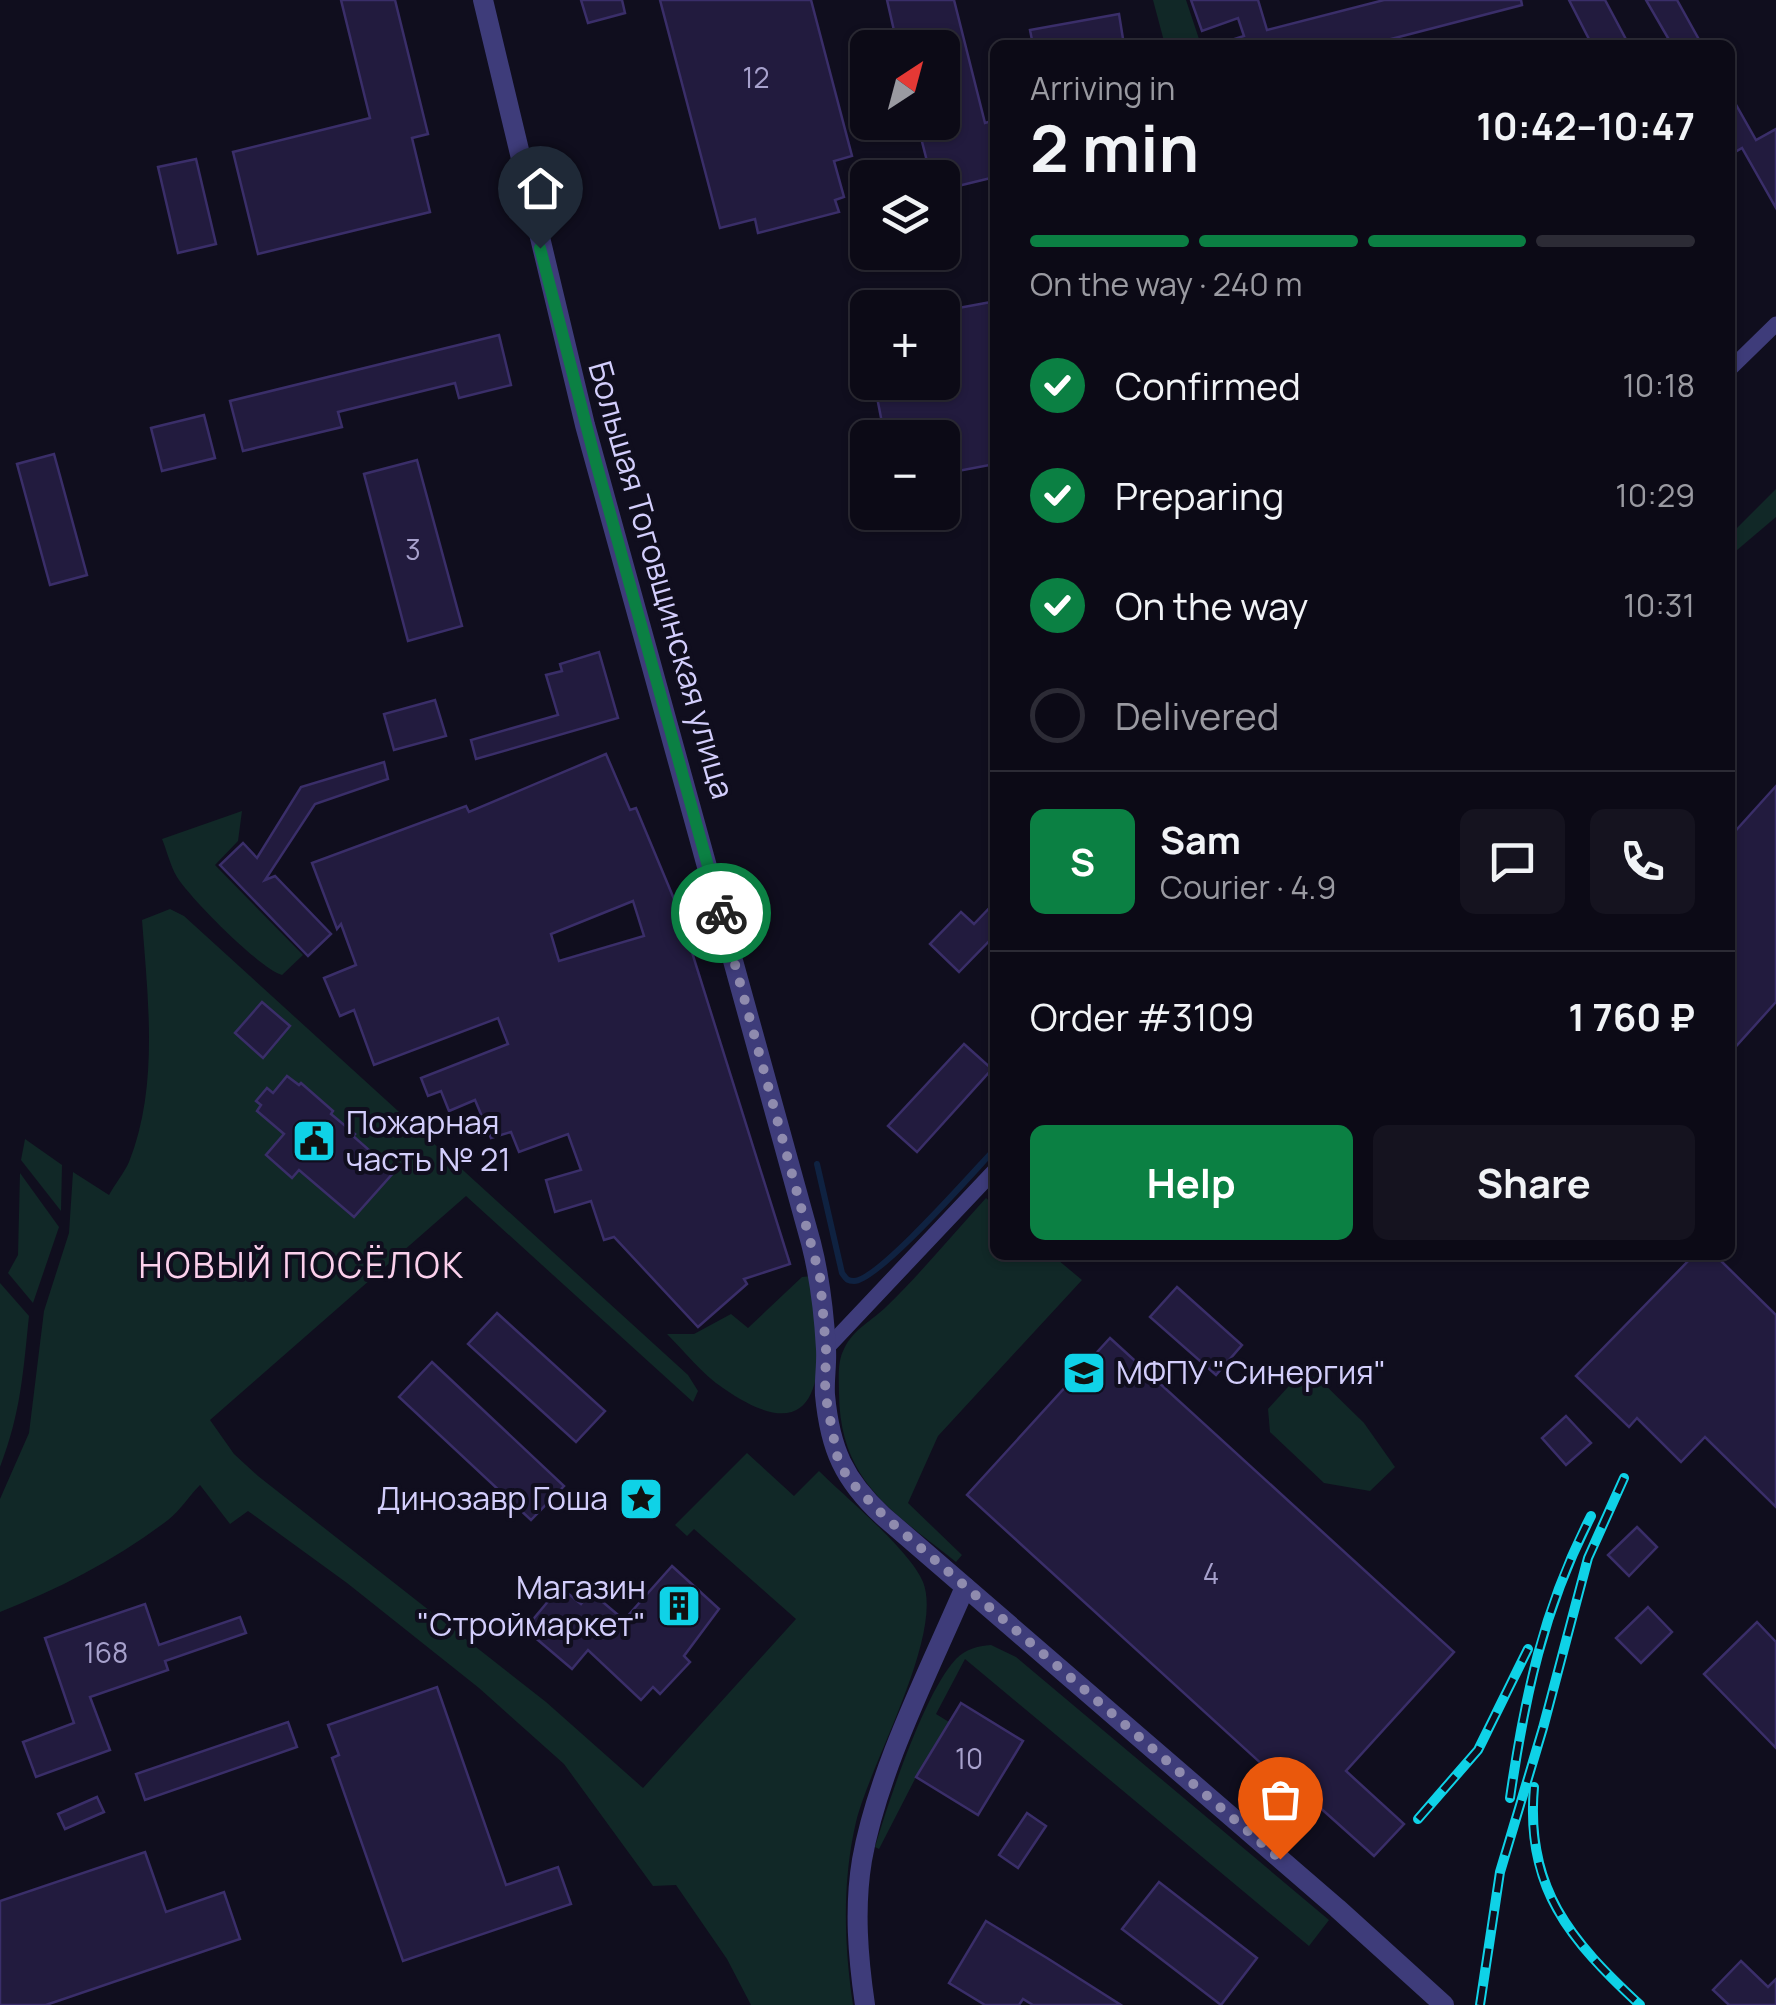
<!DOCTYPE html>
<meta charset="utf-8">
<style>
body{margin:0;font-family:Manrope,sans-serif;background:#15131f;color:#f1f3f6;height:100vh;display:flex;flex-direction:column;font-size:38px;white-space:nowrap}
*{box-sizing:border-box;margin:0}
p{font-size:32px;color:#9a9aa1}
.icon{flex:none;width:55px;height:55px;fill:none;stroke:currentColor;stroke-width:2;stroke-linecap:round;stroke-linejoin:round}
.map{position:relative;flex:1;overflow:hidden}
.drawer{position:absolute;left:990px;top:40px;width:745px;height:1220px;display:flex;flex-direction:column;background:#0c0a16;border-radius:15px;box-shadow:0 2px 8px #0004,0 0 0 2px #2c2b35}
.drawer>*{flex:none}
.needle{width:65px;rotate:36deg}
.controls{position:absolute;left:850px;top:30px;display:grid;gap:20px}
.controls a{display:grid;place-items:center;width:110px;height:110px;border-radius:15px;background:#0c0a16;box-shadow:0 2px 8px #0004,0 0 0 2px #2c2b35;font-size:50px}
.pin{position:absolute;display:grid;place-items:center;width:85px;height:85px;color:#fff;margin:-102px -42px;border-radius:50% 50% 50% 0;rotate:-45deg;box-shadow:0 0 10px #0007}
.pin .icon{rotate:45deg}
.courier{position:absolute;display:grid;place-items:center;width:100px;height:100px;margin:-50px;border:8px solid #0b8043;border-radius:50%;background:#fff;color:#222;box-shadow:0 2px 12px #0007}
.headline em{font-style:normal;font-weight:700}
.headline div{display:flex;flex-direction:column-reverse}
.headline{display:flex;align-items:center;justify-content:space-between;height:170px;padding:0 40px}
h1{font-size:65px;font-weight:700;line-height:75px}
.bar{display:grid;grid-template-columns:repeat(4,1fr);gap:15px 10px;align-content:center;height:120px;padding:0 40px}
.bar i{height:12px;border-radius:8px;background:#2c2b35}
.bar .selected{background:#0b8043}
.bar p{grid-column:span 4}
.line{display:flex;align-items:center;gap:25px;padding:0 40px;border-top:2px solid #2c2b35}
.line div{flex:1}
.round{display:grid;place-items:center;flex:none;width:105px;height:105px;border-radius:15px;background:#15131f}
ol{padding:0 40px;list-style:none}
li{display:flex;align-items:center;gap:30px;height:110px}
li p{margin-inline-start:auto}
li .icon{padding:10px;border-radius:50%;background:#0b8043;color:#fff;stroke-width:4}
li:last-child{color:#9a9aa1}
li i{width:55px;height:55px;border:5px solid #2c2b35;border-radius:50%}
.primary-button{display:flex;gap:20px;margin-top:auto;padding:20px 40px}
.primary-button a{flex:1;height:115px;border-radius:15px;background:#0b8043;color:#fff;font-size:40px;font-weight:700;line-height:115px;text-align:center}
.primary-button a+a{background:#15131f;color:#f1f3f6}
.map>svg:first-child{display:block}
.green{fill:#112827}
.lines{fill:none;stroke-linecap:round;stroke-linejoin:round}
.stream{stroke:#0f2241;stroke-width:6}
.building{fill:#221b3e;stroke:#3a2e69;stroke-width:2.5;fill-rule:evenodd}
.minor{stroke:#3e3c7a;stroke-width:15}
.tertiary{stroke:#3e3c7a;stroke-width:20}
.rail-casing{stroke:#0fd2e7;stroke-width:10}
.rail{stroke:#100e1e;stroke-width:6;stroke-dasharray:19;stroke-linecap:butt}
.done{stroke:#8f8bae;stroke-width:10;stroke-dasharray:0 18}
.route{stroke:#0b8043;stroke-width:12}
.labels{text-anchor:middle;stroke-width:8;stroke-linejoin:round;paint-order:stroke}
.number-label{font-size:28px;fill:#a7a1cc}
.street-label{font-size:32px;fill:#d3cefc;stroke:#100e1e}
.poi-label{font-size:32px;fill:#d3cefc;stroke:#100e1e;text-anchor:start}
.neighbourhood-label{font-size:35px;letter-spacing:2.5px;fill:#fcd0ec;stroke:#100e1e}
</style>
<div class="map">
<svg width="1776" height="2005" viewBox="0 0 1776 2005">
<rect width="100%" height="100%" fill="#100e1e"/>
<g class="green">
<polygon points="1153,0 1186,0 1201,45 1165,45"/>
<polygon points="1776,489 1776,517 1730,556 1730,535"/>
<path d="M242 811 238 841 215 865 303 955 282 975C259 968 190 898 177 877 170 865 167 851 162 839Z"/>
<path d="M170 909 184 916 688 1375 698 1391 693 1402 466 1196 210 1420 234 1454 258 1476 546 1702 643 1788 796 1619 694 1529 687 1536 675 1525 747 1453 794 1496 819 1471C845 1497 910 1550 923 1582 944 1635 870 1764 856 1822 842 1882 844 1945 853 2005H751L727 1959 676 1885 653 1886 564 1764 479 1688 347 1583 248 1511 230 1524 200 1485C189 1496 180 1511 168 1520 117 1559 59 1589 0 1612V1499L29 1433 44 1311 69 1233 73 1172 109 1195C115 1184 124 1173 129 1162 159 1087 148 999 142 920Z"/>
<polygon points="25,1139 62,1165 61,1211 21,1160"/>
<polygon points="20,1173 59,1227 33,1303 8,1273 18,1255"/>
<path d="M986 1198 995 1206V1255H1052L1082 1280 938 1436 908 1503 962 1555 956 1562C894 1512 840 1483 839 1394 839 1379 837 1362 844 1349 853 1329 872 1321 887 1306 922 1272 953 1234 986 1198Z"/>
<path d="M812 1276C824 1352 832 1464 723 1388 702 1374 685 1352 667 1334H694L731 1314 748 1328 802 1277Z"/>
<path d="M0 1283 29 1316C23 1373 21 1412 0 1467Z"/>
<polygon points="1299,1375 1317,1377 1364,1423 1395,1467 1370,1491 1324,1483 1270,1432 1268,1409"/>
<path d="M991 1645 1016 1657 1329 1920 1309 1946 965 1659 936 1714 949 1722 916 1777 879 1849 875 1847C888 1803 925 1691 956 1659 966 1649 977 1646 991 1645Z"/>
</g>
<g class="lines">
<path class="stream" d="M817 1164 842 1273C846 1278 846 1281 854 1281 878 1281 974 1171 995 1149"/>
</g>
<g class="building">
<polygon points="341,0 395,0 428,134 412,138 430,212 258,254 233,152 370,118"/>
<polygon points="581,0 622,0 625,13 588,23"/>
<polygon points="660,0 811,0 852,156 834,161 844,197 835,200 839,212 758,233 755,219 720,228"/>
<polygon points="887,0 954,0 985,123 995,120 995,177 958,186 954,171 931,177 917,122 942,122 942,48 898,48"/>
<polygon points="1191,0 1258,0 1267,30 1384,0 1521,0 1522,5 1368,45 1232,45 1231,40 1244,36 1238,18 1202,31"/>
<polygon points="1569,0 1605,0 1629,45 1592,45"/>
<polygon points="1646,0 1677,0 1702,45 1672,45"/>
<polygon points="1119,14 1124,45 1033,45 1030,30"/>
<polygon points="1730,94 1756,140 1776,129 1776,208 1742,148 1730,155"/>
<polygon points="196,159 216,244 178,253 158,167"/>
<polygon points="991,302 995,324 995,464 942,474 942,438 885,438 874,382 942,382 942,311"/>
<polygon points="499,335 511,385 459,398 455,383 338,412 342,427 243,451 230,401"/>
<polygon points="204,415 215,458 162,471 151,428"/>
<polygon points="54,454 87,575 50,585 17,464"/>
<polygon points="417,460 462,626 408,641 364,474"/>
<polygon points="599,652 618,718 476,759 471,740 558,715 546,675 562,671 560,664"/>
<polygon points="435,700 446,736 394,750 384,714"/>
<path d="M606 754 630 810 636 808 679 911 790 1264 744 1279 747 1284 698 1327 614 1237 604 1240 591 1201 555 1212 546 1180 581 1170 568 1134 519 1152 511 1132 491 1138 475 1100 449 1111 441 1091 428 1096 421 1078 508 1044 498 1018 374 1065 354 1010 340 1016 324 978 356 965 341 924 337 929 312 863 466 806 469 812ZM633 901 644 936 559 961 551 934Z"/>
<polygon points="384,762 388,779 315,804 265,880 275,876 331,934 308,956 220,865 243,843 257,858 301,787"/>
<polygon points="1776,786 1776,1002 1730,1053 1730,837"/>
<polygon points="995,902 995,935 959,972 930,944 961,912 974,924"/>
<polygon points="262,1002 290,1026 263,1058 235,1033"/>
<polygon points="964,1044 992,1069 917,1152 888,1126"/>
<polygon points="287,1076 299,1085 301,1083 333,1111 331,1114 355,1134 353,1136 394,1172 354,1217 299,1170 292,1178 266,1155 284,1134 257,1111 261,1105 256,1101 267,1088 273,1093"/>
<polygon points="1694,1255 1715,1255 1776,1315 1776,1507 1705,1437 1681,1462 1637,1418 1629,1427 1576,1376"/>
<polygon points="1177,1287 1242,1345 1216,1375 1150,1317"/>
<polygon points="497,1313 605,1411 576,1442 468,1344"/>
<polygon points="1110,1338 1454,1652 1346,1771 1404,1824 1374,1856 1316,1804 1311,1809 967,1495"/>
<polygon points="432,1362 564,1486 531,1520 399,1397"/>
<polygon points="1566,1416 1591,1443 1566,1465 1542,1438"/>
<polygon points="1637,1527 1657,1547 1629,1576 1608,1555"/>
<polygon points="672,1566 719,1609 684,1656 690,1662 660,1694 653,1687 641,1700 588,1650 572,1669 525,1629 560,1587 581,1604 591,1592 624,1620"/>
<polygon points="145,1604 159,1645 240,1617 246,1633 165,1661 168,1670 90,1697 110,1750 36,1777 23,1742 74,1723 45,1638"/>
<polygon points="1648,1607 1672,1632 1641,1663 1616,1638"/>
<polygon points="1757,1622 1776,1642 1776,1748 1704,1674"/>
<polygon points="437,1687 506,1885 558,1867 571,1904 403,1961 332,1758 339,1755 328,1725"/>
<polygon points="961,1703 1023,1741 978,1815 916,1777"/>
<polygon points="288,1722 297,1747 145,1800 136,1774"/>
<polygon points="97,1797 104,1812 65,1829 58,1814"/>
<polygon points="1027,1813 1046,1826 1018,1868 999,1855"/>
<polygon points="145,1852 166,1912 224,1892 240,1939 46,2005 0,2005 0,1901"/>
<polygon points="1159,1882 1257,1958 1221,2005 1122,1929"/>
<polygon points="986,1921 1047,1958 1121,2005 1033,2005 1023,1999 1019,2005 985,2005 949,1983"/>
<polygon points="1741,1961 1768,1987 1776,1979 1776,2005 1729,2005 1713,1990"/>
</g>
<g class="lines">
<g class="minor">
<polyline points="1730,369 1776,324"/>
<polyline points="826,1349 995,1170"/>
</g>
<g class="tertiary">
<path d="M483 0 585 425 811 1243C820 1278 824 1313 826 1349 827 1364 824 1380 825 1395 830 1449 844 1480 883 1516L1337 1908 1444 2005"/>
<path d="M865 2005C858 1957 854 1908 862 1860 878 1770 929 1671 965 1587"/>
</g>
<defs>
<g id="rail">
<path d="M1534 1787C1525 1888 1570 1940 1640 2005"/>
<path d="M1510 1798C1525 1695 1543 1610 1591 1516"/>
<polyline points="1418,1819 1478,1750 1528,1649"/>
<polyline points="1480,2005 1500,1872 1543,1728 1588,1558 1624,1478"/>
</g>
</defs>
<use href="#rail" class="rail-casing"/>
<use href="#rail" class="rail"/>
</g>
<g class="lines">
<polyline class="done" points="721,913 820,1277 826,1349 825,1393 838,1460 849,1480 884,1516 1280,1859"/>
<polyline class="route" points="540,248 595,459 721,913"/>
</g>
<defs>
<symbol id="civic-square" viewBox="-11 -11 22 22"><rect x="-9" y="-9" width="18" height="18" rx="4" fill="#0fd2e7" stroke="#100e1e"/><path d="M-.6-6.5H3V-4.5H.6V-3L4-1V1h2V6H-6V1h2V-1L-.6-3ZM-1.2 2.5V6h2.4V2.5Z" fill="#111"/></symbol>
<symbol id="university-square" viewBox="-11 -11 22 22"><rect x="-9" y="-9" width="18" height="18" rx="4" fill="#0fd2e7" stroke="#100e1e"/><path d="M0-5L7-2L0 1L-7-2ZM-4 1L0 2.5L4 1V4Q0 6-4 4Z" fill="#111"/></symbol>
<symbol id="sight-square" viewBox="-11 -11 22 22"><rect x="-9" y="-9" width="18" height="18" rx="4" fill="#0fd2e7" stroke="#100e1e"/><path d="M0-6L1.8-2.2L6-1.7L2.9 1.2L3.7 5.4L0 3.3L-3.7 5.4L-2.9 1.2L-6-1.7L-1.8-2.2Z" fill="#111"/></symbol>
<symbol id="building-square" viewBox="-11 -11 22 22"><rect x="-9" y="-9" width="18" height="18" rx="4" fill="#0fd2e7" stroke="#100e1e"/><path d="M-4-6H4V6H1V3H-1V6H-4ZM-2.5-4.3h1.7v1.8h-1.7ZM.8-4.3h1.7v1.8H.8ZM-2.5-1h1.7V.8h-1.7ZM.8-1h1.7V.8H.8Z" fill="#111"/></symbol>
</defs>
<g fill-rule="evenodd">
<use href="#civic-square" x="289" y="1116" width="50" height="50"/>
<use href="#university-square" x="1059" y="1348" width="50" height="50"/>
<use href="#sight-square" x="616" y="1474" width="50" height="50"/>
<use href="#building-square" x="654" y="1581" width="50" height="50"/>
</g>
<g class="labels">
<g class="number-label">
<text x="756" y="88">12</text>
<text x="413" y="560">3</text>
<text x="1211" y="1584">4</text>
<text x="106" y="1663">168</text>
<text x="969" y="1769">10</text>
</g>
<g class="street-label">
<text transform="translate(661 580) rotate(74)" y="11">Большая Тоговщинская улица</text>
</g>
<g class="poi-label">
<text x="346" y="1134">Пожарная<tspan x="346" dy="37">часть № 21</tspan></text>
<text x="1116" y="1384">МФПУ "Синергия"</text>
<text x="608" y="1510" text-anchor="end">Динозавр Гоша</text>
<text x="646" y="1599" text-anchor="end">Магазин<tspan x="646" dy="37">"Строймаркет"</tspan></text>
</g>
<g class="neighbourhood-label">
<text x="302" y="1278">НОВЫЙ ПОСЁЛОК</text>
</g>
</g>
</svg>
<div class="controls">
<a><svg class="needle" viewBox="-14 -14 28 28"><path d="M0-13l5 13h-10z" fill="#e53935"/><path d="M0 13l5-13h-10z" fill="#9a9aa1"/></svg></a>
<a><svg class="icon" aria-label="layers" viewBox="0 0 24 24"><path d="M12 4l9 5-9 5-9-5zM3 14l9 5 9-5"/></svg></a>
<a>+</a>
<a>−</a>
</div>
<div class="pin" style="left:1280px;top:1859px;background:#ea580c"><svg class="icon" aria-label="bag" viewBox="0 0 24 24"><path d="M5 8h14l-1 12H6zM9 8a3 3 0 0 1 6 0"/></svg></div>
<div class="pin" style="left:540px;top:248px;background:#1f2937"><svg class="icon" aria-label="home" viewBox="0 0 24 24"><path d="M3 11l9-7 9 7M6 9v11h12V9"/></svg></div>
<div class="courier" style="left:721px;top:913px"><svg class="icon" aria-label="bike" viewBox="0 0 24 24"><circle cx="6" cy="16" r="4"/><circle cx="18" cy="16" r="4"/><path d="M6 16l4-8h5l3 8M10 8l3 8H6M13 5h3"/></svg></div>
<section class="drawer">
<div class="headline"><div><h1>2 min</h1><p>Arriving in</p></div><em>10:42–10:47</em></div>
<div class="bar"><i class="selected"></i><i class="selected"></i><i class="selected"></i><i></i><p>On the way · 240 m</p></div>
<ol>
<li><svg class="icon" aria-label="check" viewBox="0 0 24 24"><path d="M5 12l5 5 9-10"/></svg>Confirmed<p>10:18</p></li>
<li><svg class="icon" aria-label="check" viewBox="0 0 24 24"><path d="M5 12l5 5 9-10"/></svg>Preparing<p>10:29</p></li>
<li><svg class="icon" aria-label="check" viewBox="0 0 24 24"><path d="M5 12l5 5 9-10"/></svg>On the way<p>10:31</p></li>
<li><i></i>Delivered</li>
</ol>
<div class="line" style="height:180px"><b class="round" style="background:#0b8043;color:#fff">S</b><div><b>Sam</b><p>Courier · 4.9</p></div><a class="round"><svg class="icon" aria-label="chat" viewBox="0 0 24 24"><path d="M4 5h16v11H9l-5 4z"/></svg></a><a class="round"><svg class="icon" aria-label="phone" viewBox="0 0 24 24"><path d="M5 4h4l2 5-3 2q2 4 5 5l2-3 5 2v4C11 20 4 13 5 4z"/></svg></a></div>
<div class="line" style="height:130px"><div>Order #3109</div><b>1 760 ₽</b></div>
<div class="primary-button"><a>Help</a><a>Share</a></div>
</section>
</div>
